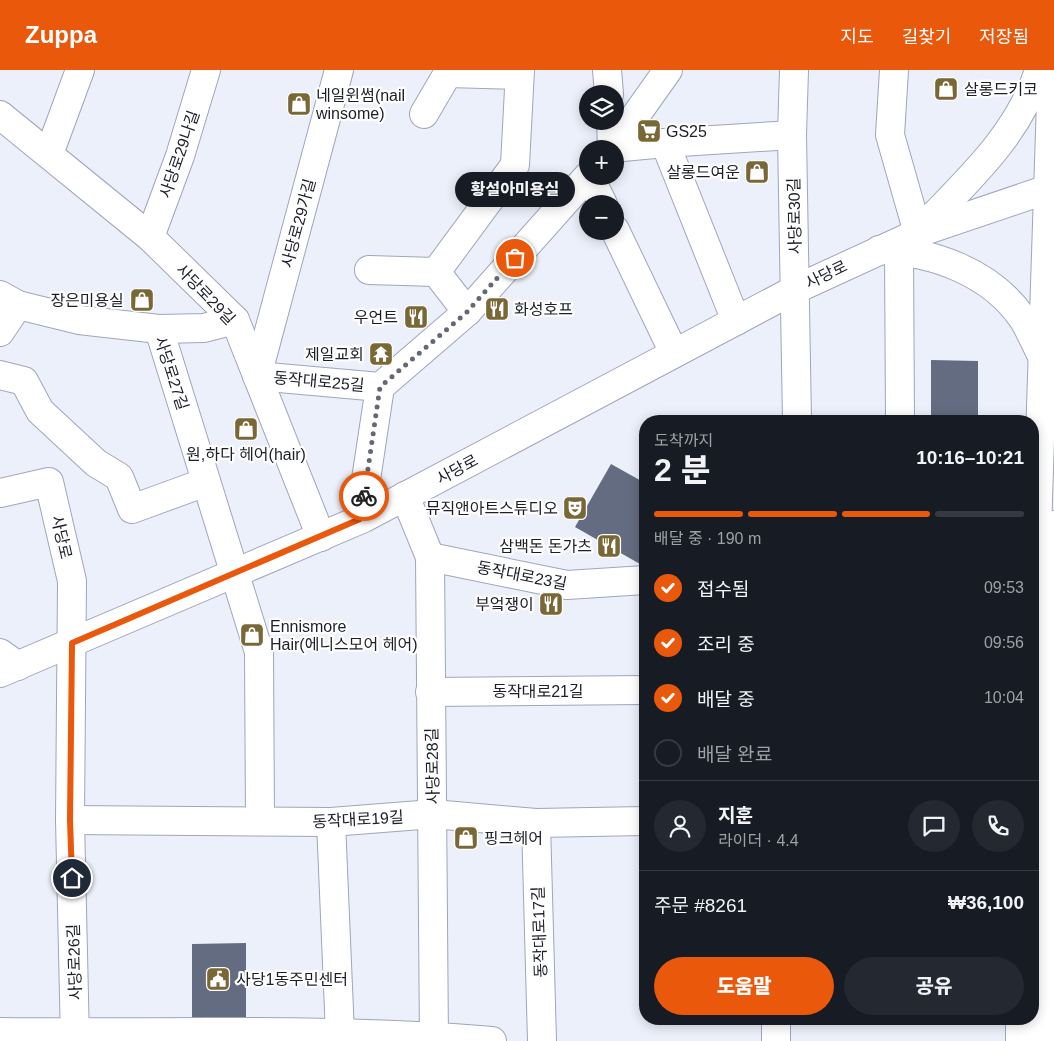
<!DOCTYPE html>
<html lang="ko">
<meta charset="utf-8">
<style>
body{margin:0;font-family:Helvetica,"Noto Sans KR",sans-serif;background:#242831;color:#f1f3f6;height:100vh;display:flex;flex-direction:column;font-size:19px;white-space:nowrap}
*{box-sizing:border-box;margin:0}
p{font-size:16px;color:#9ea1a6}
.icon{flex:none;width:28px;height:28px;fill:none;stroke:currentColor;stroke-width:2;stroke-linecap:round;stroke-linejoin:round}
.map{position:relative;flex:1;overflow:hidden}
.details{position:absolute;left:639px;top:345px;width:400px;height:610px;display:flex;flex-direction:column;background:#171b24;border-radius:20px;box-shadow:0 2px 12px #0003}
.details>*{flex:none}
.buttons{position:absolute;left:579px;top:15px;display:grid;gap:10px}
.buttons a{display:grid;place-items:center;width:45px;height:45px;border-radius:50%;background:#171b24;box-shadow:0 2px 12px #0003;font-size:25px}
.pin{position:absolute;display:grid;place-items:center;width:42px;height:42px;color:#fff;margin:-21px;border:2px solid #fff;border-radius:50%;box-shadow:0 1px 5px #0007}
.courier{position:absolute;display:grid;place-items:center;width:50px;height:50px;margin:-25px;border:4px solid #ea580c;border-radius:50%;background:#fff;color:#222;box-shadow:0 1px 6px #0007}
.bubble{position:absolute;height:35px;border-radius:18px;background:#171b24;box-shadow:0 2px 12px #0003;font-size:16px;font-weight:800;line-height:35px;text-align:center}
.overview em{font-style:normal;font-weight:800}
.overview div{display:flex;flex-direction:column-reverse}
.overview{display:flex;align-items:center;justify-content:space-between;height:85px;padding:0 15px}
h1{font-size:32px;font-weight:800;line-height:38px}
.bar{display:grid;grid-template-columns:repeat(4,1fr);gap:8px 5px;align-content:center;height:60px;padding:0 15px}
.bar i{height:6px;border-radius:4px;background:#363941}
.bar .on{background:#ea580c}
.bar p{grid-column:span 4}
.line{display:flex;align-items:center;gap:12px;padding:0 15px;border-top:1px solid #363941}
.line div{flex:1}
.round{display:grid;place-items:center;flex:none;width:52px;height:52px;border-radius:26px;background:#242831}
ol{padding:0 15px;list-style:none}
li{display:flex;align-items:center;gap:15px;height:55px}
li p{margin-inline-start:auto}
li .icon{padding:5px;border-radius:50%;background:#ea580c;color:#fff;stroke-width:4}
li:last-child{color:#9ea1a6}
li i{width:28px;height:28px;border:2px solid #363941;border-radius:50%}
.button{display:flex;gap:10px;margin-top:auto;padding:10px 15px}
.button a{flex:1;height:58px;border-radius:30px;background:#ea580c;color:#fff;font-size:20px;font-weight:800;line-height:58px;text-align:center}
.button a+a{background:#242831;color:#f1f3f6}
header{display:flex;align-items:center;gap:30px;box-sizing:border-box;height:70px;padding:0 25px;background:#ea580c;color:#fff}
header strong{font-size:24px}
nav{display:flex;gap:28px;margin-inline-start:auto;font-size:18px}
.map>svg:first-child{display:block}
.building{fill:#646c81}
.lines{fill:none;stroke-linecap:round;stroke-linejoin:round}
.minor-casing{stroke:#9ea6be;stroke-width:30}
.major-casing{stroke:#9ea6be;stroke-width:30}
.minor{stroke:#fff;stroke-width:28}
.major{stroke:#fff;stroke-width:28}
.done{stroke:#656872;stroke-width:5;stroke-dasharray:0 9}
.route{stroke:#ea580c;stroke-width:6}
.labels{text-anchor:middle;stroke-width:4.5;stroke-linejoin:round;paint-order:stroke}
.poi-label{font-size:16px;fill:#1c1f28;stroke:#fefefe;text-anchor:start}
.street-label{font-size:16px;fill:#1c1f28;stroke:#fefefe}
</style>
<header>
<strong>Zuppa</strong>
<nav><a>지도</a><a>길찾기</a><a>저장됨</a></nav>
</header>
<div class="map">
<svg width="1054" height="971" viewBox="0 0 1054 971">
<rect width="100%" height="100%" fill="#ecf0fa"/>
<g class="building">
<polygon points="931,290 978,291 978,351 931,351"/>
<polygon points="611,394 645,413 645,485 640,494 575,457"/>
<polygon points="246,873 246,950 192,949 192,874"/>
</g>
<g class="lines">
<defs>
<g id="minor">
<polyline points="339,0 257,306 380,317 467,242 588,106"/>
<polyline points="607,0 609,24"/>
<polyline points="794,0 792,65 797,351"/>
<polyline points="894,0 890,65 918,163"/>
<polyline points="424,44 448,3 519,5"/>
<polyline points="0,45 150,167 235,250 321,467"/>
<polyline points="611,51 612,78 665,73 792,65"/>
<polyline points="665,73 736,251"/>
<polyline points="612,79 668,0"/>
<polyline points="49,84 80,0"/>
<polyline points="589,106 603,134"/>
<polyline points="615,160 674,283"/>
<polyline points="150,167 180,86 206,0"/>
<polyline points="899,180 900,351"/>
<polyline points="369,200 436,202"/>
<polyline points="0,225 18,235 79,250 159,259 204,258 235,250"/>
<polyline points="467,242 436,202 515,95 520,0"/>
<polyline points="159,259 259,582 260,750"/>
<polyline points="0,262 18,235"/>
<polyline points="0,305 24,311 40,341 96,393 119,407 132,439 206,412"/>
<polyline points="0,423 49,412 72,511 70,750 75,971"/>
<polyline points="405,426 430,487 434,971"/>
<polyline points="360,449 380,317"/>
<polyline points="430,487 567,515 645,510"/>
<polyline points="0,583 18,596"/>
<polyline points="430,622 645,620"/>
<polyline points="70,750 331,752 433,744 536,753 645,751"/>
<polyline points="331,752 340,964"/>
<polyline points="536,753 542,971"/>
<path d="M0 962C164 964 329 957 492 971"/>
<polyline points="776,971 776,949"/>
<polyline points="1046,971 1043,708 1054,455"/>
</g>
<g id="major">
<path d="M920 160C966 112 1019 65 1039 0"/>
<path d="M879 180C933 181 992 203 1023 249 1031 262 1037 277 1044 290"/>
<polyline points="0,603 364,448 796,219 918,163 1054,117"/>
<polyline points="1032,614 1052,0"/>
<polyline points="1020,971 1020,949"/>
</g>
</defs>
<use href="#minor" class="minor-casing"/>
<use href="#major" class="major-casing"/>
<use href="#minor" class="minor"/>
<use href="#major" class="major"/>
</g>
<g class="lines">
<polyline class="done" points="364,426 380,317 467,242 515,188"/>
<polyline class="route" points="72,808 70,750 72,573 360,449 364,426"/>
</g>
<defs>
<symbol id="shop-square" viewBox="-11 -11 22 22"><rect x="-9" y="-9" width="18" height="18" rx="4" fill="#796735" stroke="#fefefe"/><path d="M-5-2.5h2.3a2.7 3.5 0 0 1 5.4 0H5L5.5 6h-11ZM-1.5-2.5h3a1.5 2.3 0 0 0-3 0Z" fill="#fff"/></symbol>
<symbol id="supermarket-square" viewBox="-11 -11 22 22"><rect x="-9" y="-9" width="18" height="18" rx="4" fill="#796735" stroke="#fefefe"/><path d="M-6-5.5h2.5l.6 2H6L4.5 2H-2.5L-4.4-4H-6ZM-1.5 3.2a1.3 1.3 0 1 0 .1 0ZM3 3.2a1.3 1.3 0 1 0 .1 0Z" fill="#fff"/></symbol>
<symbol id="restaurant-square" viewBox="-11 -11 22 22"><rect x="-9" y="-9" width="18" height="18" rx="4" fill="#796735" stroke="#fefefe"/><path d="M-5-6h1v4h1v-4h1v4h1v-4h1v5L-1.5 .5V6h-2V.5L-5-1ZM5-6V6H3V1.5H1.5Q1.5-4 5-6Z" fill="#fff"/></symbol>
<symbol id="temple-square" viewBox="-11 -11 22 22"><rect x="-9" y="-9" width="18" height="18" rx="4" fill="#796735" stroke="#fefefe"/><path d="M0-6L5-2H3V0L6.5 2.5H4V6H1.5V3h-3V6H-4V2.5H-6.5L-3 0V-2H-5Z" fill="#fff"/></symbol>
<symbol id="theatre-square" viewBox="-11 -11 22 22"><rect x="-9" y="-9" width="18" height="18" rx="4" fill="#796735" stroke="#fefefe"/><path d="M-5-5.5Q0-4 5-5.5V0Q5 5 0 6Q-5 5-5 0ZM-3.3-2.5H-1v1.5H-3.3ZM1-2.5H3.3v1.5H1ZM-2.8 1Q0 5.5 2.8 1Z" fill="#fff"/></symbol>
<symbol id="civic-square" viewBox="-11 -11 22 22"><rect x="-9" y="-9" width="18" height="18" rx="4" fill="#796735" stroke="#fefefe"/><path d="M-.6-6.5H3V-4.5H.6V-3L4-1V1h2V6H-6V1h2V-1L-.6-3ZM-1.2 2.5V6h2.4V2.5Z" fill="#fff"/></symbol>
</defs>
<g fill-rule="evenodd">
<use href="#shop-square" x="932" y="5" width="28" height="28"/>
<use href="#shop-square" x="285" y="20" width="28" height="28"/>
<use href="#supermarket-square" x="635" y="47" width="28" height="28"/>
<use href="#shop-square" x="743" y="88" width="28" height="28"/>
<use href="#shop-square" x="128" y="216" width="28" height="28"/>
<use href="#restaurant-square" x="483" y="225" width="28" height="28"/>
<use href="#restaurant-square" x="402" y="233" width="28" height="28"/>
<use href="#temple-square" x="367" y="270" width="28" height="28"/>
<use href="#shop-square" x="232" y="345" width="28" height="28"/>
<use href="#theatre-square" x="561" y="424" width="28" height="28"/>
<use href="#restaurant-square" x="595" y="462" width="28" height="28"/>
<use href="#restaurant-square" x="537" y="520" width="28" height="28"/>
<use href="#shop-square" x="238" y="551" width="28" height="28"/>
<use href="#shop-square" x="452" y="754" width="28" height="28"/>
<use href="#civic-square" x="204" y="895" width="28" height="28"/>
</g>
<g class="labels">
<g class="poi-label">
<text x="964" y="25">살롱드키코</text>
<text x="316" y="31">네일윈썸(nail<tspan x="316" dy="18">winsome)</tspan></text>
<text x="666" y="67">GS25</text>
<text x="740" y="108" text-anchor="end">살롱드여운</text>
<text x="124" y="236" text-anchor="end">장은미용실</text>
<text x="514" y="245">화성호프</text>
<text x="398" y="253" text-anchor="end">우언트</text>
<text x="364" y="290" text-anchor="end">제일교회</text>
<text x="246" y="390" text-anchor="middle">원,하다 헤어(hair)</text>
<text x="558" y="444" text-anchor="end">뮤직앤아트스튜디오</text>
<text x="592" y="482" text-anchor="end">삼백돈 돈가츠</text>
<text x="534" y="540" text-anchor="end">부엌쟁이</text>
<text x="270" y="562">Ennismore<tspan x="270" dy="18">Hair(에니스모어 헤어)</tspan></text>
<text x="484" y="774">핑크헤어</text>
<text x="236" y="915">사당1동주민센터</text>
</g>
<g class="street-label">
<text transform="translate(179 84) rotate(-71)" y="6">사당로29나길</text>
<text transform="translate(794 146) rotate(-91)" y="6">사당로30길</text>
<text transform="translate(298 153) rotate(-75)" y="6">사당로29가길</text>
<text transform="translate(826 204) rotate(-26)" y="6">사당로</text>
<text transform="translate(206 224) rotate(46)" y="6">사당로29길</text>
<text transform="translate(172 303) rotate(72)" y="6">사당로27길</text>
<text transform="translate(319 311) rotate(5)" y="6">동작대로25길</text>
<text transform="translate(457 399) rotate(-28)" y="6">사당로</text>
<text transform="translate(62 467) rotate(77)" y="6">사당로</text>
<text transform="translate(522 505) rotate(11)" y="6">동작대로23길</text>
<text x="538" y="627">동작대로21길</text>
<text transform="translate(432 696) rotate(-91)" y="6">사당로28길</text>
<text transform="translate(358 749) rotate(-3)" y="6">동작대로19길</text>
<text transform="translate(539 862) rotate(-92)" y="6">동작대로17길</text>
<text transform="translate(74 892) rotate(-92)" y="6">사당로26길</text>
</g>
</g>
</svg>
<div class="buttons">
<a><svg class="icon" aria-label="layers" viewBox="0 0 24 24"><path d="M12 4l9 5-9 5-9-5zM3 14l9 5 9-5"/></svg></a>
<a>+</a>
<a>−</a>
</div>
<div class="pin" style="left:515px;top:188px;background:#ea580c"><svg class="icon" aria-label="bag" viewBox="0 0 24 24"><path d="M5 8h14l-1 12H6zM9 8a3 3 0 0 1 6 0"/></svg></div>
<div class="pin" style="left:72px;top:808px;background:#1f2937"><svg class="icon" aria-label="home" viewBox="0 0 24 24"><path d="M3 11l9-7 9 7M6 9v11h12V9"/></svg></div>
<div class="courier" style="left:364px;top:426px"><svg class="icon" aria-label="bike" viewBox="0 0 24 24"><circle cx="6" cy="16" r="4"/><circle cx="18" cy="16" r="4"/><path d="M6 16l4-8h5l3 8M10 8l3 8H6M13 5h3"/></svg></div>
<div class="bubble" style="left:455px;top:102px;width:120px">황설아미용실</div>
<section class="details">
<div class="overview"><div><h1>2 분</h1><p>도착까지</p></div><em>10:16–10:21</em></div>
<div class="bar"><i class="on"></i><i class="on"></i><i class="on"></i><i></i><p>배달 중 · 190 m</p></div>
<ol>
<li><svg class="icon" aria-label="check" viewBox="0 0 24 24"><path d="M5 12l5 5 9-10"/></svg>접수됨<p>09:53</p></li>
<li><svg class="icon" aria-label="check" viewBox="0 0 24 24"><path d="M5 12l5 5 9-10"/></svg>조리 중<p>09:56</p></li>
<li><svg class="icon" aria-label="check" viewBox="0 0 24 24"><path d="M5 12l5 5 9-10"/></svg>배달 중<p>10:04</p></li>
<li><i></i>배달 완료</li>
</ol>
<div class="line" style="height:90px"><a class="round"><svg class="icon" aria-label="person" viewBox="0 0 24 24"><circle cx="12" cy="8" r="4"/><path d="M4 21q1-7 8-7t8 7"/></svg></a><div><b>지훈</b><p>라이더 · 4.4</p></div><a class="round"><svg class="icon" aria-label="chat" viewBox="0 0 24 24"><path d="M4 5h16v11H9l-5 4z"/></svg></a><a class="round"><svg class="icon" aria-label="phone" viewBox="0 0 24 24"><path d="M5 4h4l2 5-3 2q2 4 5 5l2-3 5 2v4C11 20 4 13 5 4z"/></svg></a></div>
<div class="line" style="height:65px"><div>주문 #8261</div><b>₩36,100</b></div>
<div class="button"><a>도움말</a><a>공유</a></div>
</section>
</div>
